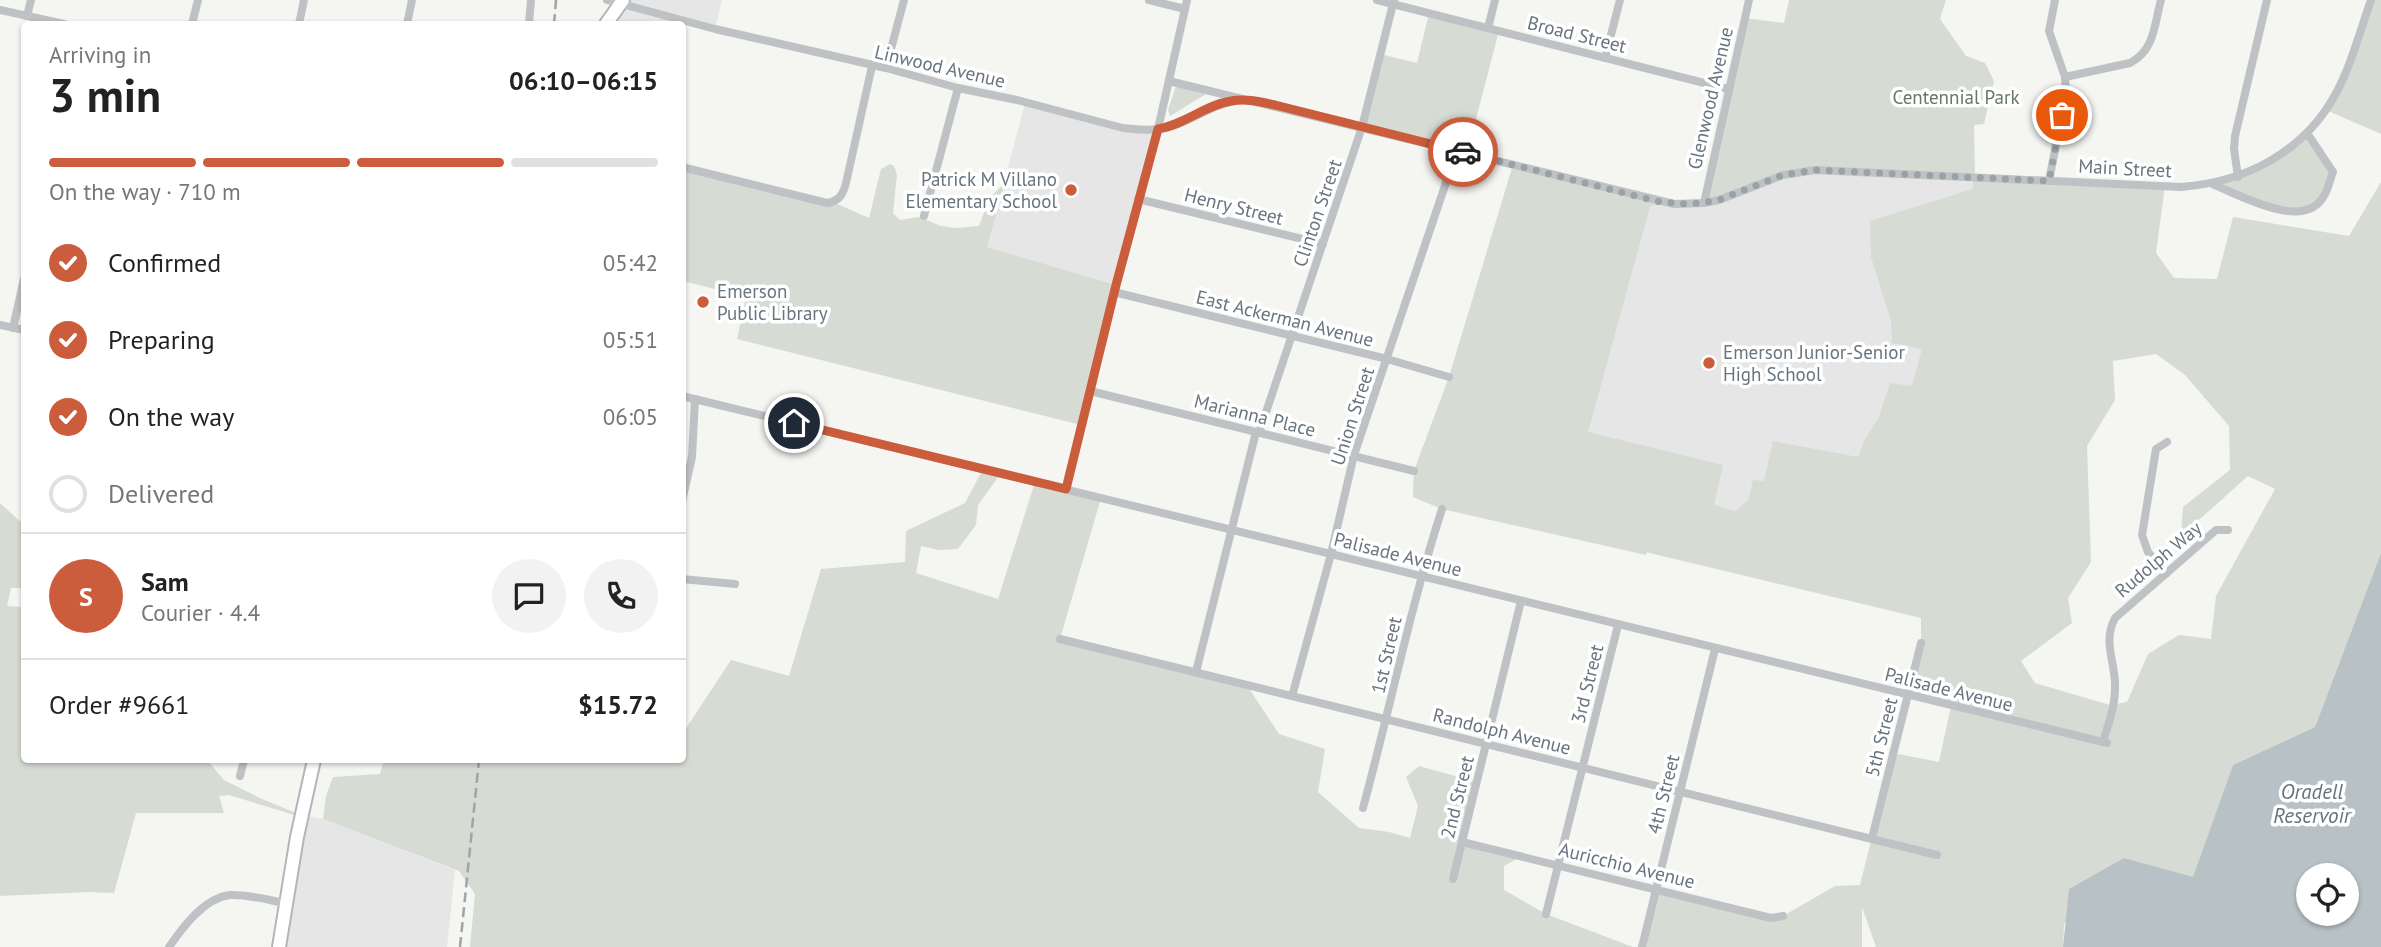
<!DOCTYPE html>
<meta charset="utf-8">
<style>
body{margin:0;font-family:"PT Sans",sans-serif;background:#f2f2f2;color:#222;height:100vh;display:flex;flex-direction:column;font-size:26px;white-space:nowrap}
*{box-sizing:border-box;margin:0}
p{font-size:23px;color:#767676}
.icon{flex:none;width:38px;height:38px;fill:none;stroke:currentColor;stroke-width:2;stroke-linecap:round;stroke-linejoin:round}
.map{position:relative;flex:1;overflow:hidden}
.drawer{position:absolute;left:21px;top:21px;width:665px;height:742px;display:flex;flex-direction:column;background:#fff;border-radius:7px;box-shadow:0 2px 5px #0004}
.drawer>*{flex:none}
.tools{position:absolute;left:2296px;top:863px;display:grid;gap:14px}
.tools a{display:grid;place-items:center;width:63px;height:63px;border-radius:50%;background:#fff;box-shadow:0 2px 5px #0004;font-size:35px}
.pin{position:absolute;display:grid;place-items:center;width:60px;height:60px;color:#fff;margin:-30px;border:4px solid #fff;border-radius:50%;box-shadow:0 2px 7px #0007}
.courier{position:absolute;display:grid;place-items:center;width:70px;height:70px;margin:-35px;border:5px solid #cb5d3c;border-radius:50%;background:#fff;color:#222;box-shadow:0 2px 9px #0007}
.overview em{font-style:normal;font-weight:700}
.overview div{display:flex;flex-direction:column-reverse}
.overview{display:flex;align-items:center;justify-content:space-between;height:119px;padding:0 28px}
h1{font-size:46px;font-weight:700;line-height:52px}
.bar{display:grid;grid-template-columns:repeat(4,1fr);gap:10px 7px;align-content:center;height:84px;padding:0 28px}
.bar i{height:9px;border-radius:5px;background:#e0e0e0}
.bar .on{background:#cb5d3c}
.bar p{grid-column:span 4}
.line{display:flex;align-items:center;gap:18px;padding:0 28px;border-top:2px solid #e0e0e0}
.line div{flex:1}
.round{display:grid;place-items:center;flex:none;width:74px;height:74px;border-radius:37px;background:#f2f2f2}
ol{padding:0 28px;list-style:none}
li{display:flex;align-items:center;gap:21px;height:77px}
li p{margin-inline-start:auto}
li .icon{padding:7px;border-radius:50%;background:#cb5d3c;color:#fff;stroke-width:4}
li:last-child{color:#767676}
li i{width:38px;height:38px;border:4px solid #e0e0e0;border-radius:50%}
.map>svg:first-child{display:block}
.built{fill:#e5e6e5}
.green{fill:#d6dbd4;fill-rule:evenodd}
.water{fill:#b8c1c5;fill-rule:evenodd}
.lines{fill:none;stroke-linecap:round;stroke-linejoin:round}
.primary-casing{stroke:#b2b6b9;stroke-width:16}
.minor{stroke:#bfc2c5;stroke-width:8}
.primary{stroke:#fff;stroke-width:12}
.rail{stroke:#9fa4a8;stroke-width:2.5;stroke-dasharray:10 5;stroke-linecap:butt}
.done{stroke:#99a2a7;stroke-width:7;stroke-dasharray:0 12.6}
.route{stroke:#cb5d3c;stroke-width:9}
.poi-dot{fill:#cb5d3c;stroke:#fff;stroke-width:2.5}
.labels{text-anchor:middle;stroke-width:7;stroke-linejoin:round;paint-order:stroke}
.street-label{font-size:19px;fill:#68757f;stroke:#fff}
.park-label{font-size:19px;fill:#697766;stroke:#fff}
.poi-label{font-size:19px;fill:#68757f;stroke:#fff;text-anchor:start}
.water-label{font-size:21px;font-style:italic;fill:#63757b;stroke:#fff}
</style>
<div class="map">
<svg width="2381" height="947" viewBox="0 0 2381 947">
<rect width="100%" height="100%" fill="#f5f5f2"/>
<g class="built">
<polygon points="623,0 722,0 715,29 682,21 681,24 606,24"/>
<polygon points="1025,103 1155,131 1116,285 987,247"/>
<polygon points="1513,165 1687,204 1798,171 1974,177 1971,242 1921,617 1650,553 1442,509 1413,497 1414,471 1449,377"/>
<polygon points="301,815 323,819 455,870 447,947 279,947"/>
</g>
<g class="green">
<path d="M1789 0H1946L1940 19 1966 56 1985 63 1994 81 1984 124 1974 125 1975 177 2165 186 2156 253 2174 278 2217 279 2233 217 2349 236 2381 182V553L2315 727 2233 765 2193 878 2124 858 2064 924 2063 947H1876L1862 907V947H1642L1656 889 1771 918 1783 916 1835 886 1860 885 1893 753 1939 762 1951 706 1907 695 1921 643V618L1650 553 1647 552 1646 555 1442 509 1413 497 1414 471 1449 377 1513 165 1660 202 1650 207 1588 432 1723 465 1714 505 1735 511 1748 501 1753 480 1764 481 1773 441 1858 457 1864 441 1879 417 1890 383 1912 386 1922 349 1892 343 1891 321 1871 257 1870 221 1973 189V177L1799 171 1704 203 1744 18 1784 23ZM2156 354 2185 375 2229 426 2230 470 2183 507 2181 536 2248 476 2275 489 2216 596 2211 639 2179 635 2148 654 2127 702 2110 705 2035 683 2021 661 2072 623 2068 598 2091 562 2087 446 2115 400 2113 361Z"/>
<polygon points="2370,0 2381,0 2381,134 2326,110 2343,78"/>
<polygon points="1429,13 1499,31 1467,153 1362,127 1380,54 1417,63"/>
<polygon points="1176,86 1206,94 1170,116 1168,110"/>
<polygon points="2307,133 2333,172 2325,196 2295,213 2211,184 2238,177"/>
<polygon points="890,164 894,166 897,175 893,213 900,220 919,217 941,226 956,228 979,226 989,199 1005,182 987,247 1116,285 1081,425 737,339 746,297 683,281 682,168 835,203 869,218 881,169"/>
<polygon points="983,469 1001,473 978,505 976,525 958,549 939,550 921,546 916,573 998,599 1035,482 1101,498 1060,639 1246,684 1279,734 1325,749 1318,792 1359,828 1389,832 1410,838 1418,806 1406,777 1419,766 1477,782 1462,842 1522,856 1504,866 1504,890 1546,914 1633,947 470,947 475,894 459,871 323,819 326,796 333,777 380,774 384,760 682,760 683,733 731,660 789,676 821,569 905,562 906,531 965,503"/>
<polygon points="0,503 24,525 24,588 11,588 7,606 23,607 24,612 24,760 207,760 224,780 262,799 301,815 301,817 229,795 219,796 224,813 136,813 114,893 89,892 0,896"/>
</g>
<path class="water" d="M2381 553V947H2063L2069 889 2124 858 2193 877 2233 765 2315 727ZM2308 875H2347V914H2308Z"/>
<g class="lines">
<defs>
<g id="primary">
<polyline points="606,24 623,0"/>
<polyline points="279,947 297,837 314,760"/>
</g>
</defs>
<use href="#primary" class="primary-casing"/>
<g class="minor">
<path d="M607 0 715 29 886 68 958 88 1017 100 1123 128C1138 130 1151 131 1166 128 1193 121 1214 102 1243 100"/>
<polyline points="1149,0 1185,9"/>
<polyline points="1377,0 1728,89"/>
<polyline points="0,10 64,24"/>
<polyline points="27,16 31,0"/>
<polyline points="192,24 198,0"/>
<polyline points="299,24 304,0"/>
<polyline points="407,24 412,0"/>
<polyline points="529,24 531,0"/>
<polyline points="1488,28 1495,0"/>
<polyline points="1605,58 1620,0"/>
<polyline points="886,68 904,0"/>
<path d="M2065 77 2130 63C2155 50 2154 25 2161 0"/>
<path d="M1169 81 1674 204 1704 203 1719 200 1783 175 1815 170 2181 187C2245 182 2303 153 2335 95 2351 66 2360 31 2371 0"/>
<path d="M682 167 827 203C840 201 843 194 846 183L872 66"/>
<polyline points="2238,177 2234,149 2235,136 2267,0"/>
<polyline points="2049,181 2066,93 2065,77 2049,31 2055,0"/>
<path d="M2214 185C2243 196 2306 233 2325 194 2329 187 2330 179 2333 172L2307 133"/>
<polyline points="1138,199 1323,244"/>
<polyline points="1704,203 1749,0"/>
<polyline points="924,216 958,88"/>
<polyline points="1114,292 1387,359 1449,377"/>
<polyline points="0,325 24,330"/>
<polyline points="13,328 24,279"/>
<polyline points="1090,391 1414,471"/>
<polyline points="682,396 2107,743"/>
<polyline points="1259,433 1362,127 1394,0"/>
<polyline points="1066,489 1109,313 1158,129 1187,0"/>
<polyline points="682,501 692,457 695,399"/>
<polyline points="2166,574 2148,552 2142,535 2156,449 2167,442"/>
<polyline points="682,579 735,584"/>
<polyline points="1060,639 1937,855"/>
<polyline points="1196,672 1256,432"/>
<polyline points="1292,696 1331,554 1354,455 1457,150"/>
<path d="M2103 742C2109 722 2116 704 2115 683 2114 659 2103 641 2115 618L2216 530H2228"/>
<polyline points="240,776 244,760"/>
<path d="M1363 808C1390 709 1410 608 1442 509"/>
<polyline points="1872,838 1921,643"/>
<polyline points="1462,842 1771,918 1783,916"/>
<polyline points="1453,879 1521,601"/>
<polyline points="1546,914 1618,625"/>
<path d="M169 947C183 927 204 898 230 895 247 894 268 900 285 903"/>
<polyline points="1642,947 1715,649"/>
</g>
<use href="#primary" class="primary"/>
<g class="rail">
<polyline points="554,24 556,0"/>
<polyline points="460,947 479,760"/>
</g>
</g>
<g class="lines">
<polyline class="done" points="1463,152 1660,202 1688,204 1716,201 1783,175 1815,170 2049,181 2062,115"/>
<path class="route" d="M794 423 1066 489 1116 285 1158 129C1184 125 1205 105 1231 101 1246 98 1261 102 1275 105L1463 152"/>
</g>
<g class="poi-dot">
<circle cx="1071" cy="190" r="7"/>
<circle cx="703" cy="302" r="7"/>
<circle cx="1709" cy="363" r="7"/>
</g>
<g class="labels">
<g class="street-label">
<text transform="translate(1577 34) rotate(14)" y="7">Broad Street</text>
<text transform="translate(940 66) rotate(13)" y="7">Linwood Avenue</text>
<text transform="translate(1710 98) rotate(-77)" y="7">Glenwood Avenue</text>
<text transform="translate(2125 168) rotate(3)" y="7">Main Street</text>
<text transform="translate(1234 206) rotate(14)" y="7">Henry Street</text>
<text transform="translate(1317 213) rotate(-71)" y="7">Clinton Street</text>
<text transform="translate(1285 318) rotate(14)" y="7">East Ackerman Avenue</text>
<text transform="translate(1255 415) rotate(14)" y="7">Marianna Place</text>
<text transform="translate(1352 416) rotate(-72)" y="7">Union Street</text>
<text transform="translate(1398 554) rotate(14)" y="7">Palisade Avenue</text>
<text transform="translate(2158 559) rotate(-40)" y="7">Rudolph Way</text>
<text transform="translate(1386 655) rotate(-77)" y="7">1st Street</text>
<text transform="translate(1587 684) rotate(-76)" y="7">3rd Street</text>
<text transform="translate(1949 689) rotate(14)" y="7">Palisade Avenue</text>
<text transform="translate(1502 731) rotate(14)" y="7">Randolph Avenue</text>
<text transform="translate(1881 737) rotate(-76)" y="7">5th Street</text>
<text transform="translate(1663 794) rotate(-76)" y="7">4th Street</text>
<text transform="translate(1457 797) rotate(-76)" y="7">2nd Street</text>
<text transform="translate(1627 865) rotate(14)" y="7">Auricchio Avenue</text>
</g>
<g class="park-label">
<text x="1956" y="104">Centennial Park</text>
</g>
<g class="poi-label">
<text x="1057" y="186" text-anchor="end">Patrick M Villano<tspan x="1057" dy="22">Elementary School</tspan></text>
<text x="717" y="298">Emerson<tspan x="717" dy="22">Public Library</tspan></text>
<text x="1723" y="359">Emerson Junior-Senior<tspan x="1723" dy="22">High School</tspan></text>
</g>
<g class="water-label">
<text x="2312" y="799">Oradell<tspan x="2312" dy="24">Reservoir</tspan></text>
</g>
</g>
</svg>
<div class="tools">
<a><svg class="icon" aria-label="locate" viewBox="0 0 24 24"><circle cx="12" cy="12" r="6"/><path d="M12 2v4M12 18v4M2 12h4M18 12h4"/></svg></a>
</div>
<div class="pin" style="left:2062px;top:115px;background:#ea580c"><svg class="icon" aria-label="bag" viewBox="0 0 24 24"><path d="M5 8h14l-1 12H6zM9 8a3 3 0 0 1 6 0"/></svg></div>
<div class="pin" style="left:794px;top:423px;background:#1f2937"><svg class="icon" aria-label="home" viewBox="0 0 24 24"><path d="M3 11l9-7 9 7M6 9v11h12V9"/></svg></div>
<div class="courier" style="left:1463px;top:152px"><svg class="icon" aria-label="car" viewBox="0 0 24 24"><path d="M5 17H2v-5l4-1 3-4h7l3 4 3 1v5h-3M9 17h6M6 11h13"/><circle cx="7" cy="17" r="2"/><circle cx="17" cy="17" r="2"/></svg></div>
<section class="drawer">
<div class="overview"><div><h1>3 min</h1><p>Arriving in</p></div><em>06:10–06:15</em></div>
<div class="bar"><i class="on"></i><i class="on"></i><i class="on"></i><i></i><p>On the way · 710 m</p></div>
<ol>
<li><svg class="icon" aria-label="check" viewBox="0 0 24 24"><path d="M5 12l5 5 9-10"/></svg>Confirmed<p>05:42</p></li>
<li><svg class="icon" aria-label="check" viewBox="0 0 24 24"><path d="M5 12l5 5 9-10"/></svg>Preparing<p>05:51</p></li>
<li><svg class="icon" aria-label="check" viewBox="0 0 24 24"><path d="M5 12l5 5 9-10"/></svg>On the way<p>06:05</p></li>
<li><i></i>Delivered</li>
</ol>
<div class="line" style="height:126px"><b class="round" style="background:#cb5d3c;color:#fff">S</b><div><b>Sam</b><p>Courier · 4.4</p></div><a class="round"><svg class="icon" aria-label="chat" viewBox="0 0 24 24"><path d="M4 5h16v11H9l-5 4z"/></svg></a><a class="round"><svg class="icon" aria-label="phone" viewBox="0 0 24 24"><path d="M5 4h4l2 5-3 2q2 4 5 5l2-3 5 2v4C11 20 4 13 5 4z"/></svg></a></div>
<div class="line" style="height:91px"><div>Order #9661</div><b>$15.72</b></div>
</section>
</div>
